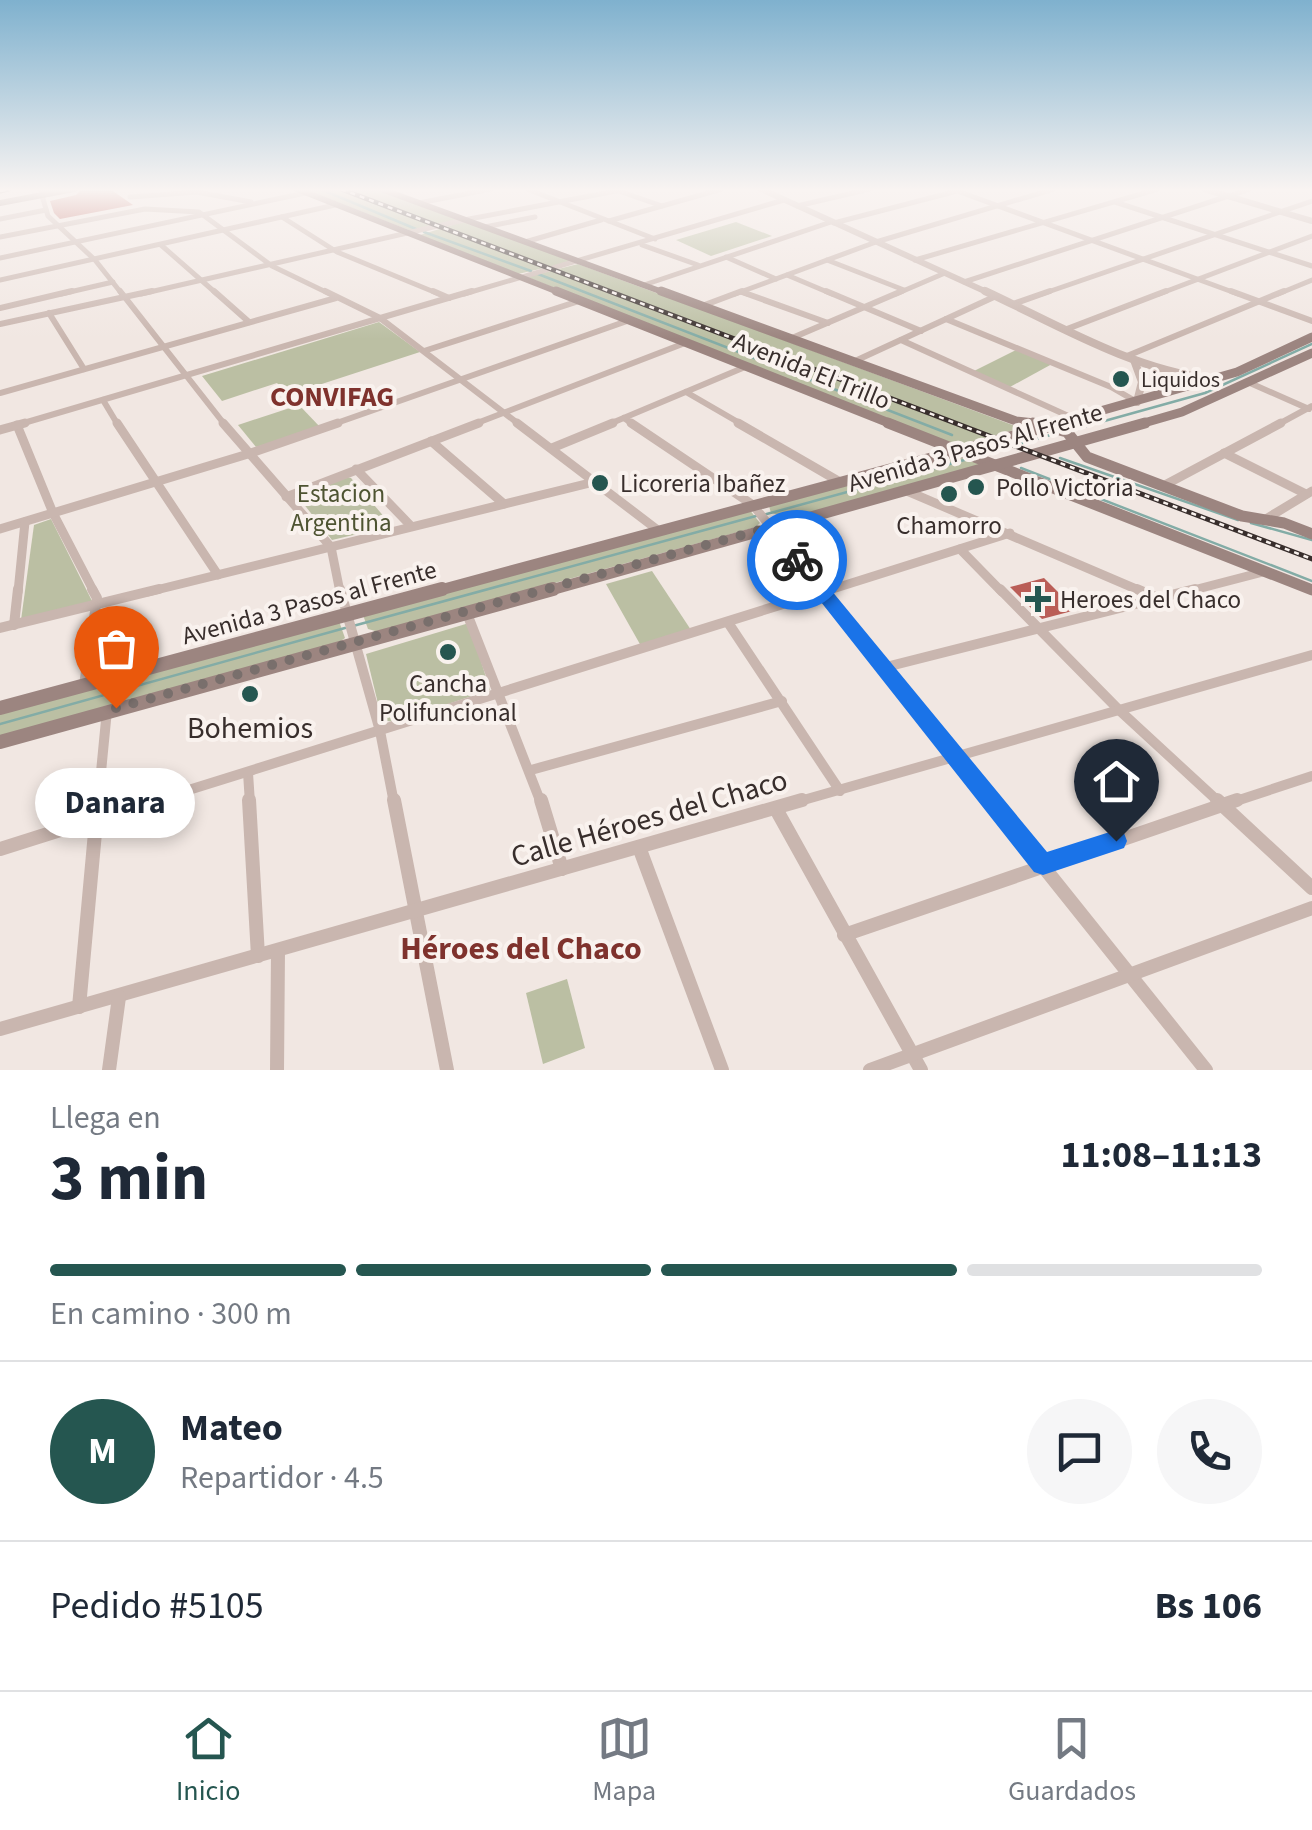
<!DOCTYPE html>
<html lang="es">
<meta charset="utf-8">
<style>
body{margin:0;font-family:"Source Sans 3",sans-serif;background:#f6f6f7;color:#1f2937;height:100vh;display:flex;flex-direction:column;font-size:38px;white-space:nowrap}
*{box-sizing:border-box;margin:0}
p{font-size:32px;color:#747a83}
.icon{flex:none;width:55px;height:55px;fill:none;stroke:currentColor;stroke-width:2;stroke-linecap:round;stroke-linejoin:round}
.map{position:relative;height:1070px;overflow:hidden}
.drawer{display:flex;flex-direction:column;background:#fff;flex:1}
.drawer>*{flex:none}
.pin{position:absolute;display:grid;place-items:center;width:85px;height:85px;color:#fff;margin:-102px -42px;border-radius:50% 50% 50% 0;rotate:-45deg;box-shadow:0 0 10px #0007}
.pin .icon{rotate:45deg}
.courier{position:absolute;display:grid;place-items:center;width:100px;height:100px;margin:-50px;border:8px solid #1a73e8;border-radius:50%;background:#fff;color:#222;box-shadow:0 2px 12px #0007}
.bubble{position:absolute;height:70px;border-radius:35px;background:#fff;box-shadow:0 5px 15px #0003;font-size:32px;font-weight:700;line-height:70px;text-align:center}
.head em{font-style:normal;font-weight:700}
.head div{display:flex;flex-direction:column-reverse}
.head{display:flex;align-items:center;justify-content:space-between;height:170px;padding:0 50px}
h1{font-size:65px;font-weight:700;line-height:75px}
.bar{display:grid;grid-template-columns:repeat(4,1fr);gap:15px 10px;align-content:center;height:120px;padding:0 50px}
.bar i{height:12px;border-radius:8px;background:#e0e1e3}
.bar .selected{background:#255650}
.bar p{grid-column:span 4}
.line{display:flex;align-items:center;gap:25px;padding:0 50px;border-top:2px solid #e0e1e3}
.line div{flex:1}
.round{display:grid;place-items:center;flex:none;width:105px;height:105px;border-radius:52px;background:#f6f6f7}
.tabs{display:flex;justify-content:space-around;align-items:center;height:140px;border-top:2px solid #e0e1e3;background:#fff;font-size:28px;color:#747a83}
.tabs a{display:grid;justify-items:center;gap:5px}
.tabs .selected{color:#255650}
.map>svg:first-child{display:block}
.green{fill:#bbbfa3}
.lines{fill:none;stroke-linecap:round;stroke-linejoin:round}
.stream{stroke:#83aca6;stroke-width:2.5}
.building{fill:#ba5e57}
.minor-far4{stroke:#c9b6af;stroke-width:5}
.minor-far3{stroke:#c9b6af;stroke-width:6}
.minor-far2{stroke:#c9b6af;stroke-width:9}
.minor-far1{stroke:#c9b6af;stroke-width:10}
.minor{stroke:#c9b6af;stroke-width:14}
.tertiary-far1{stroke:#c9b6af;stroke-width:6}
.tertiary{stroke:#c9b6af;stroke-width:8}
.secondary-far3{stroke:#9c8580;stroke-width:6}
.secondary-far2{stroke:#9c8580;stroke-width:9}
.secondary-far1{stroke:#9c8580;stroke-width:11}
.secondary{stroke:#9c8580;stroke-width:14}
.rail-casing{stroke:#382e2c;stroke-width:5}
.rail{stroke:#f9f2ee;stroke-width:2.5;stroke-dasharray:5;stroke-linecap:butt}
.route{fill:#1a73e8}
.done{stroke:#796f6c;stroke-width:10;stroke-dasharray:0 18}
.poi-dot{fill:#255650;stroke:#f9f2ee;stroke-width:4}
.labels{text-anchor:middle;stroke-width:8;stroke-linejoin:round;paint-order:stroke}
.far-poi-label{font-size:22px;fill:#382e2c;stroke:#f9f2ee;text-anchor:start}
.street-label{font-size:25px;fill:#382e2c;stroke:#f9f2ee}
.poi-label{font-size:25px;fill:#382e2c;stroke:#f9f2ee;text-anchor:start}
.park-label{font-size:25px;fill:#4e5432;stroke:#f9f2ee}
.neighbourhood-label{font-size:28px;font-weight:bold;fill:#7f322d;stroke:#f9f2ee}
.near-poi-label{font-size:30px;fill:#382e2c;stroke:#f9f2ee}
.near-street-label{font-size:30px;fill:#382e2c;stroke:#f9f2ee}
.near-neighbourhood-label{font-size:32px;font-weight:bold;fill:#7f322d;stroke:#f9f2ee}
</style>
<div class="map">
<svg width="1312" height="1070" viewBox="0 0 1312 1070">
<rect width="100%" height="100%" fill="#f1e7e2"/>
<g class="green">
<polygon points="304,189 378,189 460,219 411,231"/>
<polygon points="465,221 575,261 518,274 420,235"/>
<polygon points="736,222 772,236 711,256 676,240"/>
<polygon points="578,264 1021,428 954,447 527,277"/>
<polygon points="379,322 420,352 288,395 277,383 222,401 202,376"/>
<polygon points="1016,350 1052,364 1010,387 974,371"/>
<polygon points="299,405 321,428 256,447 238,425"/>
<polygon points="955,455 983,465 789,518 771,513 769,506"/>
<polygon points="346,477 351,478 392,526 332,540 299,498"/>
<polygon points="749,509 760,523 756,527 379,632 368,629 363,615"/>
<polygon points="51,519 92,601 21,620 34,525"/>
<polygon points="652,571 691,630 641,646 606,584"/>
<polygon points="339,621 345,638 338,643 0,737 0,712"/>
<polygon points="469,623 490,690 394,722 382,720 366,654"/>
<polygon points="567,979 585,1048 543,1064 526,993"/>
</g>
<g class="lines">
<g class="stream">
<polyline points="320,189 416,229"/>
<polyline points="424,232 531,271"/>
<polyline points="538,274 952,435"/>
<polyline points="1072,430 1205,393 1312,344"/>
<polyline points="980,455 1054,434"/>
<polyline points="1060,458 1238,520"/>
<polyline points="1021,468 1312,581"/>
<polyline points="763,515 968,459"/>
<polyline points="1251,523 1312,540"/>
<polyline points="353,626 756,516"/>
<polyline points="0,724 345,628"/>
</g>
</g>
<g class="building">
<polygon points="110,189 133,205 60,219 54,213 50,201 76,195 81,190"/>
<polygon points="1044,578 1076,610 1042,619 1010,587"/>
</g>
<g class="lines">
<g class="minor-far4">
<polyline points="51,189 41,192 48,216 95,260 122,294"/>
<polyline points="527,189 655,239"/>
<polyline points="613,189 662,206"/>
<polyline points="952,189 1238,294"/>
<polyline points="130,197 197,192 251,202"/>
<polyline points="1115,202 1312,266"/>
<polyline points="419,203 491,189"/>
<polyline points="797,206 870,189"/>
<polyline points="282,217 337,252 439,294"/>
<polyline points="0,219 46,210"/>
<polyline points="609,221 722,189"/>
<polyline points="834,223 957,191"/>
<polyline points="485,227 535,217"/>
<polyline points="0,237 145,209 199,212 272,266 330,294"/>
<polyline points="525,242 601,220"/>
<polyline points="161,245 217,294"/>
<polyline points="642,245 698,265"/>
<polyline points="726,257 776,279"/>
<polyline points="0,258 305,193"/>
<polyline points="827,260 904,290"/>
<polyline points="915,260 1158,189"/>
<polyline points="787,275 832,294"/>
<polyline points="0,280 335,205"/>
<polyline points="964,282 1250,189"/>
<polyline points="644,285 831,222"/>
<polyline points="742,292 747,294"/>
<polyline points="61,294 113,282"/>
<polyline points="141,294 464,220 616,191"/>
<polyline points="464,294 784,200"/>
<polyline points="735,294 876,242 1054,189"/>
<polyline points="896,294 945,273"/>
<polyline points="1042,294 1312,201"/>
<polyline points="1159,294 1312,236"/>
<polyline points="1278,294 1312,280"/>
</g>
<g class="minor-far3">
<polyline points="120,291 225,425"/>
<polyline points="214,291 249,322"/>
<polyline points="325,291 380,318 520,425"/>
<polyline points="433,291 449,298"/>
<polyline points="826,291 921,331"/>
<polyline points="1231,291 1312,321"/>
<polyline points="742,292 828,323"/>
<polyline points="1013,304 1050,291"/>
<polyline points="702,306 742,291"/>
<polyline points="0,308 72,291"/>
<polyline points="49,313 84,369"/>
<polyline points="946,319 1111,387 1137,402"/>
<polyline points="0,324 152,291"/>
<polyline points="1067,329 1166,291"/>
<polyline points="792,338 902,291"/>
<polyline points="901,340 1075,419"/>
<polyline points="424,351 579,301"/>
<polyline points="1127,356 1284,291"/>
<polyline points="855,361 996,296"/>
<polyline points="1250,383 1309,409"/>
<polyline points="686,392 743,425"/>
<polyline points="0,393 336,298"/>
<polyline points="103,400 118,425"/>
<polyline points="624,418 634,425"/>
<polyline points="17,425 472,291"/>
<polyline points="331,425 627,321"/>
<polyline points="472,425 685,343"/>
<polyline points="607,425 745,367"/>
<polyline points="1277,425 1312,406"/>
</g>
<g class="minor-far2">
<polyline points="117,423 218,575"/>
<polyline points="223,423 331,547 340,592"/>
<polyline points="517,423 659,531"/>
<polyline points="631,423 753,505 822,592"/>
<polyline points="738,423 840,482"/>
<polyline points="17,425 53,513 94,592"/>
<polyline points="0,430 25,423"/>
<polyline points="431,441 504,504"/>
<polyline points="552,448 613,423"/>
<polyline points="1224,453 1306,494"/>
<polyline points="356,469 411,526"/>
<polyline points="1163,486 1281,423"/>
<polyline points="907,491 1143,592"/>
<polyline points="286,497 479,423"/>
<polyline points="1264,520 1312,491"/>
<polyline points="0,529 248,454 338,423"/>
<polyline points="960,549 1002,592"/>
<polyline points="18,592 25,522"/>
<polyline points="148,592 594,482"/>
<polyline points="823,592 1010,533"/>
<polyline points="1186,592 1263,572"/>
</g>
<g class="minor-far1">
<polyline points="340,589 380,731 394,803"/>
<polyline points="820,589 992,803"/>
<polyline points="1000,589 1118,709 1220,803"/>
<polyline points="1137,589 1158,598"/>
<polyline points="466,611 541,803"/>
<polyline points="729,624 840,791"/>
<polyline points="14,625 18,589"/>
<polyline points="0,628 159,589"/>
<polyline points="886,667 1195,589"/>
<polyline points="84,685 97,598 92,589"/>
<polyline points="531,770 782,701"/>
<polyline points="248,773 250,803"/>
<polyline points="98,803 107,710"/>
<polyline points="147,803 831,589"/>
<polyline points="793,803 1312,655"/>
<polyline points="1230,803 1312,776"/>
</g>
<g class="minor">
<polyline points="249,800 258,956"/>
<polyline points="394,800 447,1070"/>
<polyline points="541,800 562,869"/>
<polyline points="990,800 1206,1070"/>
<polyline points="1217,800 1312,888"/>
<polyline points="776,809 921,1070"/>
<polyline points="639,847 722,1070"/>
<polyline points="0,849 155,800"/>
<polyline points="844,935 1237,800"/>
<polyline points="79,1007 98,800"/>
<polyline points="0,1029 802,800"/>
<polyline points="109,1070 119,997"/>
<polyline points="277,1070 278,951"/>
<polyline points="870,1070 1312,908"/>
</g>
<g class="tertiary-far1">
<polyline points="761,189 991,294"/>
<polyline points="1204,189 1312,221"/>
</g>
<g class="tertiary">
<path d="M985 291C1058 325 1131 369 1211 379"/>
<polyline points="1134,360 1142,382 1137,402"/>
</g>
<g class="secondary-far3">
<polyline points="297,189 563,294"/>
<polyline points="381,189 668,294"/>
<polyline points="0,203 74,189"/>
</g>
<g class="secondary-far2">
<polyline points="556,291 894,425"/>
<polyline points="661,291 1016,421 1053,425"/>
<polyline points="1051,425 1237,372 1312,337"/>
<polyline points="1137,425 1182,412 1312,353"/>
</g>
<g class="secondary-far1">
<polyline points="888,423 1312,590"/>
<polyline points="1033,423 1067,432 1087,457 1242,516 1284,523 1312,534"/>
<polyline points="433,592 1061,423"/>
<polyline points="544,592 1145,423"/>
</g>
<g class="secondary">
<polyline points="0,708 442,589"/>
<polyline points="0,742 553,589"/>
</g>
<defs>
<g id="rail">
<polyline points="341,189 1312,559"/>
<polyline points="0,191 9,189"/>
</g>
</defs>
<use href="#rail" class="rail-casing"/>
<use href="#rail" class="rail"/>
</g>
<linearGradient id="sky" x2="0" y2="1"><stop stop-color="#7fb1ce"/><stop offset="0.56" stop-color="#f9f4f2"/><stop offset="1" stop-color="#f9f4f2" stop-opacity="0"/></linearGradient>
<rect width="1312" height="339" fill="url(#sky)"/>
<polygon class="route" points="797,555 803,556 1047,852 1116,830 1124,833 1127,841 1124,848 1043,875 1034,872 791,564 791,556"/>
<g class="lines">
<polyline class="done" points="116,708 771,527 797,560"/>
</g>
<g class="poi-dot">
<circle cx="1121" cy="379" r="10"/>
<circle cx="600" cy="483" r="10"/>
<circle cx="976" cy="487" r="10"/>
<circle cx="949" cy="494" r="10"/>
<path d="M1033 584h10v10h10v10h-10v10h-10v-10h-10v-10h10z"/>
<circle cx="448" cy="652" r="10"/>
<circle cx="250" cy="694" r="10"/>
</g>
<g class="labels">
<g class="far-poi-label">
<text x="1141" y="387">Liquidos</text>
</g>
<g class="street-label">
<text transform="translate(812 370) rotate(22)" y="9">Avenida El Trillo</text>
<text transform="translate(975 447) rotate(-16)" y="9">Avenida 3 Pasos Al Frente</text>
<text transform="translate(309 602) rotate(-15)" y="9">Avenida 3 Pasos al Frente</text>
</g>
<g class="poi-label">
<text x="620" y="492">Licoreria Ibañez</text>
<text x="996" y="496">Pollo Victoria</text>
<text x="949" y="534" text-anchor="middle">Chamorro</text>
<text x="1060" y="608">Heroes del Chaco</text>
<text x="448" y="692" text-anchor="middle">Cancha<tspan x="448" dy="29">Polifuncional</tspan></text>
</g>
<g class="park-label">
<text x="341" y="502">Estacion<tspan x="341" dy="29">Argentina</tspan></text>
</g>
<g class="neighbourhood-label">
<text x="332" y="406">CONVIFAG</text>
</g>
<g class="near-poi-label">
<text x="250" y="738">Bohemios</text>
</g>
<g class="near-street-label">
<text transform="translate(649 818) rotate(-16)" y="10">Calle Héroes del Chaco</text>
</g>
<g class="near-neighbourhood-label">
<text x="521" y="959">Héroes del Chaco</text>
</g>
</g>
</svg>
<div class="pin" style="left:116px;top:708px;background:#ea580c"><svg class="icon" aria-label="bag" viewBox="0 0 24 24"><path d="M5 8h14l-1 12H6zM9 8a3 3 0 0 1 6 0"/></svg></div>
<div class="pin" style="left:1116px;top:841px;background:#1f2937"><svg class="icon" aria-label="home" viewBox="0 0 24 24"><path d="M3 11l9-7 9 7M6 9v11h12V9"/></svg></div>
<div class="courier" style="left:797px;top:560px"><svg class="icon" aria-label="bike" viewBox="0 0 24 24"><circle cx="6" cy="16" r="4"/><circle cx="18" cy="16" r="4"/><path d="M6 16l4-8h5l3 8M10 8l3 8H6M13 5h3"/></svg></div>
<div class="bubble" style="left:35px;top:768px;width:160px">Danara</div>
</div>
<section class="drawer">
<div class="head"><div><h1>3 min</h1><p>Llega en</p></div><em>11:08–11:13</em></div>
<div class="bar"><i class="selected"></i><i class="selected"></i><i class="selected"></i><i></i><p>En camino · 300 m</p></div>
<div class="line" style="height:180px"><b class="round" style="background:#255650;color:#fff">M</b><div><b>Mateo</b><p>Repartidor · 4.5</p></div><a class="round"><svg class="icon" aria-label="chat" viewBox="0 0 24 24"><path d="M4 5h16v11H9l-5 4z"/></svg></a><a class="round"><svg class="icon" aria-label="phone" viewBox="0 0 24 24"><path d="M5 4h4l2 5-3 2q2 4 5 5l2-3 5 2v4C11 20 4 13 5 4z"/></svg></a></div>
<div class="line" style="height:130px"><div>Pedido #5105</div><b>Bs 106</b></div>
</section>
<nav class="tabs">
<a class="selected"><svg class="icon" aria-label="home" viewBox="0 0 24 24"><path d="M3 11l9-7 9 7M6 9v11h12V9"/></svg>Inicio</a>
<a><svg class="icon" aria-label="map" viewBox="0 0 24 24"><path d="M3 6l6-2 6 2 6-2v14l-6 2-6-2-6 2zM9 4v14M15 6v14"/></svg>Mapa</a>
<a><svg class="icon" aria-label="saved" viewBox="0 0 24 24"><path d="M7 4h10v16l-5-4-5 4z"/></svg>Guardados</a>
</nav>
